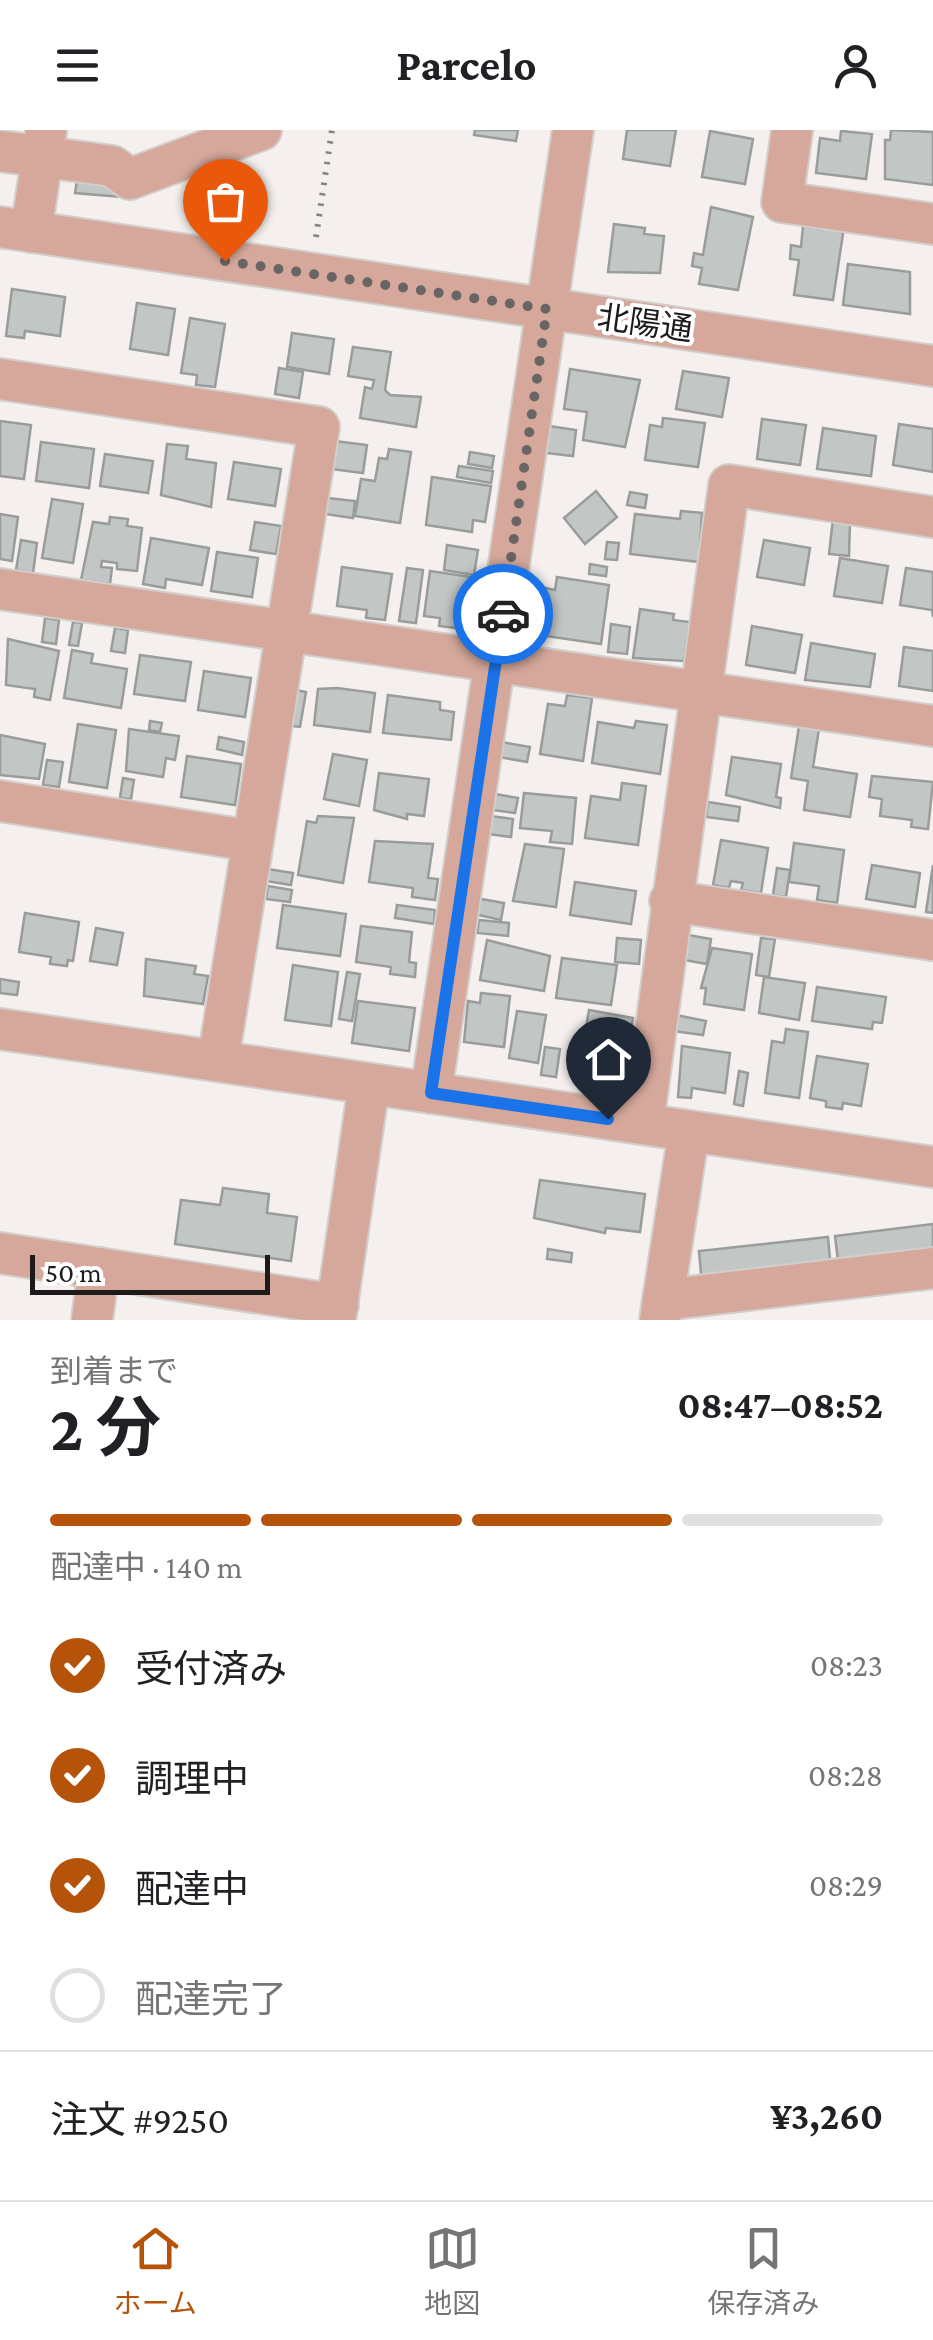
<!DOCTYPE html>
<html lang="ja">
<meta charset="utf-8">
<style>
body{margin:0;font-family:"Crimson Pro","Noto Sans JP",serif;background:#f2f2f2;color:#202124;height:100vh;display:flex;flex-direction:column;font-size:38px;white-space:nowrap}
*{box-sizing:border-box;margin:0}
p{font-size:32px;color:#757577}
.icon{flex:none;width:55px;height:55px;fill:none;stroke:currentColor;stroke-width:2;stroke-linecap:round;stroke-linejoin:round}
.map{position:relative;height:1190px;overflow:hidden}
.details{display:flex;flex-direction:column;background:#fff;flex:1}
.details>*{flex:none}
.scale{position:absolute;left:30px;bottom:25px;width:240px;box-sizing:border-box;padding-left:10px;border:5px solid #1c1a1a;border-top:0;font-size:28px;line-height:35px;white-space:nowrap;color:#1c1a1a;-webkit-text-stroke:8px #fff;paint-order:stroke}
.pin{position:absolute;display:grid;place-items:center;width:85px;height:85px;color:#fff;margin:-102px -42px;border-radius:50% 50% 50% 0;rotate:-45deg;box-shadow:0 0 10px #0007}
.pin .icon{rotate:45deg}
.courier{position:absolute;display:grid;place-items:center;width:100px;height:100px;margin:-50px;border:8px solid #1a73e8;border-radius:50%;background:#fff;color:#222;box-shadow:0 2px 12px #0007}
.head em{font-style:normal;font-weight:700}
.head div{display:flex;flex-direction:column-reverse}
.head{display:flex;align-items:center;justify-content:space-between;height:170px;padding:0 50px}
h1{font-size:65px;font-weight:700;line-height:75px}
.bar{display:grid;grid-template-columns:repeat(4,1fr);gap:15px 10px;align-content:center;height:120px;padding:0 50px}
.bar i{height:12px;border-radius:8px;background:#e0e0e0}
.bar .selected{background:#b45309}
.bar p{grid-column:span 4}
.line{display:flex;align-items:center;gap:25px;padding:0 50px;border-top:2px solid #e0e0e0}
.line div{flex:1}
ol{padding:0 50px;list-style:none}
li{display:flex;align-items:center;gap:30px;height:110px}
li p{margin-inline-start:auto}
li .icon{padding:10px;border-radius:50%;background:#b45309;color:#fff;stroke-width:4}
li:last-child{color:#757577}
li i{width:55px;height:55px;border:5px solid #e0e0e0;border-radius:50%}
header{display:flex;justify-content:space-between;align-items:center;height:130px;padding:0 50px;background:#fff;font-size:45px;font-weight:700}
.tab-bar{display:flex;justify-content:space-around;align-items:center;height:140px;border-top:2px solid #e0e0e0;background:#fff;font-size:28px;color:#757577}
.tab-bar a{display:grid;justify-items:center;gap:5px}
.tab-bar .selected{color:#b45309}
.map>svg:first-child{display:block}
.building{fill:#c2c7c6;stroke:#989d9c;stroke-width:2.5}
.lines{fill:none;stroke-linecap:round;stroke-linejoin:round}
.minor-casing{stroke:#d2cecc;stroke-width:44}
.path{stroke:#868382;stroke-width:6;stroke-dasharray:2.5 8;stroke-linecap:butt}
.minor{stroke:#d5a89b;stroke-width:40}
.done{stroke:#686564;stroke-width:10;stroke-dasharray:0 18}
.route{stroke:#1a73e8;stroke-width:12}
.labels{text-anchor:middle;stroke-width:8;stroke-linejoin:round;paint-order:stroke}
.street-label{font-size:32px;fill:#1c1a1a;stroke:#fff}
</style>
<header><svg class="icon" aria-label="menu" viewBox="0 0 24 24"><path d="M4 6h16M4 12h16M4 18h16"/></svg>Parcelo<svg class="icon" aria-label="person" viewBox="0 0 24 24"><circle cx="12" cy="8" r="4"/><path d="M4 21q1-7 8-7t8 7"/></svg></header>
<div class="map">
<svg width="933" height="1190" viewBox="0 0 933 1190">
<rect width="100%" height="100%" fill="#f5f0ee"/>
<g class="building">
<polygon points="475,0 518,0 516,11 474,5"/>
<polygon points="627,0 676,0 670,36 623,29"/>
<polygon points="891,0 933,2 933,55 885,49 885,10 890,10"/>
<polygon points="710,1 753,9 745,54 702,47"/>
<polygon points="841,1 872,4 866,49 816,43 820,8 840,11"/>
<polygon points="77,50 122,54 121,67 75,63"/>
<polygon points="711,77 753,87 738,160 699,154 702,138 692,136 694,123 703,125"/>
<polygon points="614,94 645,98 644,104 664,106 660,143 608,142"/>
<polygon points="824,94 844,97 833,170 794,165 799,130 790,129 791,115 801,117 803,96 823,99"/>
<polygon points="848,134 910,142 910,184 843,175"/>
<polygon points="12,159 65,167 60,206 25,201 24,208 6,206"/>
<polygon points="137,173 175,179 168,225 130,219"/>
<polygon points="190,188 225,194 215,257 196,255 197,245 181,243"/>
<polygon points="292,203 334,209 329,244 287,237"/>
<polygon points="353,217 391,222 385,260 390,265 421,267 416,297 360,288 365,257 372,259 374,250 348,246"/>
<polygon points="279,238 303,242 299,268 275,264"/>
<polygon points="570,239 640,250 625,317 583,310 587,282 564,279"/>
<polygon points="683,241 729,248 722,287 676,279"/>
<polygon points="663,288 705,293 698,337 645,330 650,295 662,297"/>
<polygon points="762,289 806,295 800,335 757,329"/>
<polygon points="0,291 31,295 24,349 0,346"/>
<polygon points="899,294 933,299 933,342 893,335"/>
<polygon points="549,296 576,300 573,326 546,323"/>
<polygon points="823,298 876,306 871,346 817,339"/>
<polygon points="335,311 367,315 363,343 331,339"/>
<polygon points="41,312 94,319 89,358 36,351"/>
<polygon points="167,314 188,316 186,329 216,333 211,377 161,365"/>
<polygon points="389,319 411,322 400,393 355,386 361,349 375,351 379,328 387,329"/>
<polygon points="470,322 494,326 492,338 468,334"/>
<polygon points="105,324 153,331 148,363 100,356"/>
<polygon points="234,332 281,339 275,376 228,369"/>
<polygon points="459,336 493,341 491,353 457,347"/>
<polygon points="432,347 491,356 485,392 473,390 472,402 426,395"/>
<polygon points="596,361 617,387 585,414 564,388"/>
<polygon points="630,362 647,365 645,378 627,375"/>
<polygon points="328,368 355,371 353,388 325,384"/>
<polygon points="52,369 83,374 73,433 42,428"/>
<polygon points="681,381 702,383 699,432 630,424 635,384 680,389"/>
<polygon points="0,384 18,387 12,431 0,429"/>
<polygon points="110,387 128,389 127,396 142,398 137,441 117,439 117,433 102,431 101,437 112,438 110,454 81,450 93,392 109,394"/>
<polygon points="833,389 850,391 849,426 829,424"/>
<polygon points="255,392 281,396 276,424 250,420"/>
<polygon points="151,408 209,418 202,455 166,449 165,458 143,454"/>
<polygon points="21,410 37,413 33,443 16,440"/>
<polygon points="764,410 810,418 804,455 757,447"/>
<polygon points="607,412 619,413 617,430 605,429"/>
<polygon points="447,415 478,420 474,445 444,440"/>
<polygon points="217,422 258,428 252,467 211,461"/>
<polygon points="840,428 888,436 882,473 834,466"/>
<polygon points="590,434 607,437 606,446 589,444"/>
<polygon points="342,437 392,444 385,490 366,488 367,480 337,476"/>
<polygon points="407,438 423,440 416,493 399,491"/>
<polygon points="906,438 933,442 933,487 932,480 900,475"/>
<polygon points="430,441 485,449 479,494 457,491 456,498 439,496 440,488 424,486"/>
<polygon points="557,447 609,455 601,514 539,505 546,458 555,460"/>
<polygon points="640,479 674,484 673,490 690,492 684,531 633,528"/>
<polygon points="45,488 59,490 56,514 42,512"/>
<polygon points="73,492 82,493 78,516 69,515"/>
<polygon points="611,494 630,497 627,524 608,522"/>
<polygon points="752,496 802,505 795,543 746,535"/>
<polygon points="115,498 128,500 125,523 111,521"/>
<polygon points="8,509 59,521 50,570 34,567 35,559 6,555"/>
<polygon points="811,513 875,524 870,557 805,550"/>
<polygon points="904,517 933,521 933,561 899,556"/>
<polygon points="72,520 93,524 91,533 127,539 121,578 64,568"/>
<polygon points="140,525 191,532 185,571 134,564"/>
<polygon points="204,541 251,548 245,587 198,580"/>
<polygon points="337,558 375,563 370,602 314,595 318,559"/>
<polygon points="296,560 306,562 300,597 291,596"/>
<polygon points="388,565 440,572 440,580 454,582 451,610 383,603"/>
<polygon points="567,565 592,568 583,631 540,624 548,574 565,576"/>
<polygon points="150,591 162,593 160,602 149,600"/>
<polygon points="636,591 667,595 660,644 592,633 598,592 634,598"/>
<polygon points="78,594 116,600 107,658 69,652"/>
<polygon points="799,596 819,599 813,637 857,644 850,687 804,680 808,651 791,648"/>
<polygon points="129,599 179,606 175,630 166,628 163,647 126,641"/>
<polygon points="0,605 45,614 39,649 0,645"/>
<polygon points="219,607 244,612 242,625 217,619"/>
<polygon points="501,612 530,617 527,632 499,627"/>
<polygon points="333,624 367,630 359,676 324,669"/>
<polygon points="187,626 241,634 235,675 181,667"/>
<polygon points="732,627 781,634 776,667 781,668 780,678 726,665"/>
<polygon points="47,630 63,632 59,657 43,655"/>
<polygon points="379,643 429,649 424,686 407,684 407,689 374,680"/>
<polygon points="872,646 933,652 928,699 911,697 912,690 880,686 882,669 869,667"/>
<polygon points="123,648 134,650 131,669 120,668"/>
<polygon points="622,653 646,656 638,715 585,708 591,666 620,670"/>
<polygon points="524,663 576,668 572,714 550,712 552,701 520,698"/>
<polygon points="495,664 518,668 515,683 492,680"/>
<polygon points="708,672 740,677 738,691 706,687"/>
<polygon points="318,686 354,688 343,753 298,745 307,691 316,693"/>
<polygon points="491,686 513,689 511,707 488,704"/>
<polygon points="721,710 768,718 761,763 741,760 743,753 731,751 729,758 713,755"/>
<polygon points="375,711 433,714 428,748 438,749 435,770 412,767 413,758 369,752"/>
<polygon points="794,713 844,720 837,773 817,770 819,756 789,752"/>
<polygon points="525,714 564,719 556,777 513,771"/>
<polygon points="872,735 920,743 915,777 866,769"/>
<polygon points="933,735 933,783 926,782"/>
<polygon points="777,738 790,740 786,767 773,765"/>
<polygon points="268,739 293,743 291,755 266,751"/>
<polygon points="575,752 636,761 631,794 570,785"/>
<polygon points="268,756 292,760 290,772 266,769"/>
<polygon points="476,768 504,773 501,790 474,784"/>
<polygon points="283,775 346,784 340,826 277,818"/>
<polygon points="397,775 435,780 434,794 395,788"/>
<polygon points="25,783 79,792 73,831 68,830 67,836 50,834 51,827 19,822"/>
<polygon points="479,790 509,793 508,806 477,803"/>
<polygon points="361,796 412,802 409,832 416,833 415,847 390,844 391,837 356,832"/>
<polygon points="96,798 123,803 117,835 90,831"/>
<polygon points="688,805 711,809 707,834 684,830"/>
<polygon points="617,808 641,810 639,834 615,832"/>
<polygon points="761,808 775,809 769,847 756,845"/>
<polygon points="487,810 550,826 544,861 480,850"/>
<polygon points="712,818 752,824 744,880 704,874 706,858 701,858"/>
<polygon points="562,828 617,835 611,875 556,868"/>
<polygon points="146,829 196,836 194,844 208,846 203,874 144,866"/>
<polygon points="293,835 338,842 331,896 285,890"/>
<polygon points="347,842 360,844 352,891 339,889"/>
<polygon points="764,847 805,853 799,890 759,883"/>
<polygon points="0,849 19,852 17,865 0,863"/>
<polygon points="817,857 886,867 882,893 873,892 872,899 812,891"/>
<polygon points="481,863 510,866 504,917 464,912 468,871 480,873"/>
<polygon points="358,871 415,878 409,921 352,913"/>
<polygon points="589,880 633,888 624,935 619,934 617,950 578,943"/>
<polygon points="517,881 546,885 538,933 509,928"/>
<polygon points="676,885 706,891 703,905 673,901"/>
<polygon points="786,899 808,902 799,968 765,963 772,911 784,913"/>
<polygon points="682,916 730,923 725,963 692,958 691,968 678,967"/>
<polygon points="545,917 560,919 556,947 541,945"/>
<polygon points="817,926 868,934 861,976 843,973 842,979 826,977 826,971 810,968"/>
<polygon points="739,941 748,943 743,976 734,974"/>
<polygon points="540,1050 645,1064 640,1102 606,1098 605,1103 534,1088"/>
<polygon points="223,1058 269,1064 267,1083 297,1087 291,1131 175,1114 181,1070 220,1075"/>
<polygon points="933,1094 933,1128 839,1139 835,1106"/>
<polygon points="828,1107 831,1141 702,1155 699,1121"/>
<polygon points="548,1119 572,1123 571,1132 547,1129"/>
</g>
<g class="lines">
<defs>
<g id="minor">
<polyline points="792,0 782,72 933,94"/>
<polyline points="0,21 112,36 130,49 261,0"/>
<polyline points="0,97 933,236"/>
<polyline points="31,102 46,2"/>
<polyline points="0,249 319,297 218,931"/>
<polyline points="0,459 933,596"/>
<polyline points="0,671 253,711"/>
<polyline points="670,771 933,810"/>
<polyline points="0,899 933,1037"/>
<polyline points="431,963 573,0"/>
<polyline points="643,994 729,355 933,387"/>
<polyline points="0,1123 338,1175"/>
<polyline points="663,1170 933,1138"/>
<polyline points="92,1190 99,1138"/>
<polyline points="335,1190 369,954"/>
<polyline points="660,1190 689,1001"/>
</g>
</defs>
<use href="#minor" class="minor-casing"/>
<polyline class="path" points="316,107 332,0"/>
<use href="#minor" class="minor"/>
</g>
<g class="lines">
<polyline class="done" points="225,131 547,179 503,484"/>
<polyline class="route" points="503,484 431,963 608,989"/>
</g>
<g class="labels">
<g class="street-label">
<text transform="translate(645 193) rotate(8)" y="11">北陽通</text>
</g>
</g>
</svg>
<div class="scale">50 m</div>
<div class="pin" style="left:225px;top:131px;background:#ea580c"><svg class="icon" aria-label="bag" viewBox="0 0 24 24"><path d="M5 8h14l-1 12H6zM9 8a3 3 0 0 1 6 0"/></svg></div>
<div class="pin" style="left:608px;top:989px;background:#1f2937"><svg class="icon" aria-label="home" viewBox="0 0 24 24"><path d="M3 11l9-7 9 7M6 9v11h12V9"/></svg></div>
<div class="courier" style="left:503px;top:484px"><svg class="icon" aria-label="car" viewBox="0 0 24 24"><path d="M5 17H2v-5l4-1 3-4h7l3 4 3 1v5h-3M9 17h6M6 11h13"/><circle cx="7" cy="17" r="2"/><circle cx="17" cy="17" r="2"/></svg></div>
</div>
<section class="details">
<div class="head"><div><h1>2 分</h1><p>到着まで</p></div><em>08:47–08:52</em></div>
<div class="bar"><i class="selected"></i><i class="selected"></i><i class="selected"></i><i></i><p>配達中 · 140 m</p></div>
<ol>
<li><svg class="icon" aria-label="check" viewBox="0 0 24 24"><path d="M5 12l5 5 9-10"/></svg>受付済み<p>08:23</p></li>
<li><svg class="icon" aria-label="check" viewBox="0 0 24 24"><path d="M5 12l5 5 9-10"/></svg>調理中<p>08:28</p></li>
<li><svg class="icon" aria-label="check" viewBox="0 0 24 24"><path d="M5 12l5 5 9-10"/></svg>配達中<p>08:29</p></li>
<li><i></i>配達完了</li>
</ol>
<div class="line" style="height:130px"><div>注文 #9250</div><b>¥3,260</b></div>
</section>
<nav class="tab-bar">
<a class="selected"><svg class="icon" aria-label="home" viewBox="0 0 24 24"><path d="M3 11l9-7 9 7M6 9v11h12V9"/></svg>ホーム</a>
<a><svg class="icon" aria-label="map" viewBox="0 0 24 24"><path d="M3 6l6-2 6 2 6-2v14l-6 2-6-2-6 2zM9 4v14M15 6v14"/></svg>地図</a>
<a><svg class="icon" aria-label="saved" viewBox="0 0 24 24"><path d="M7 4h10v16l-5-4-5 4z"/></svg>保存済み</a>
</nav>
